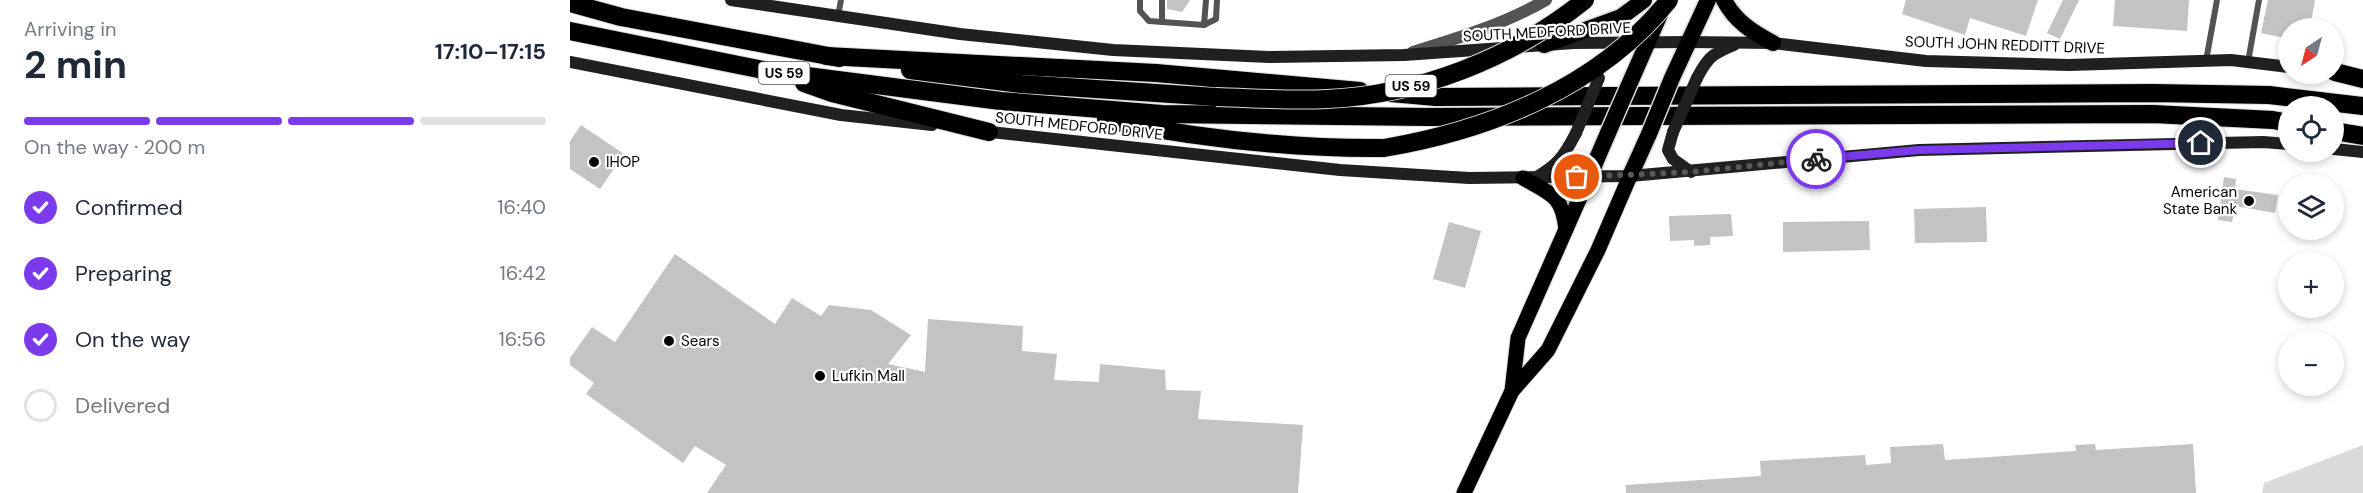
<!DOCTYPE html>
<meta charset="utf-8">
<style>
body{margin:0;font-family:"DM Sans",sans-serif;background:#f2f2f3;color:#1f2937;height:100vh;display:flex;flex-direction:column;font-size:22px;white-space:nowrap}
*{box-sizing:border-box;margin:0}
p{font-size:20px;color:#747a83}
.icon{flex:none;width:33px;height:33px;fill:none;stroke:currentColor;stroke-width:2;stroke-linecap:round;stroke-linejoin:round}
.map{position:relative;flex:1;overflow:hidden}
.details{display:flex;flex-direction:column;background:#fff;width:570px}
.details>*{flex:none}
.needle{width:39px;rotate:216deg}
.buttons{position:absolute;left:1708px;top:18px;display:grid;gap:12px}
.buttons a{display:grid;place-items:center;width:66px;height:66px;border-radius:50%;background:#fff;box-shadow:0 3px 9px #0003;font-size:30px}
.pin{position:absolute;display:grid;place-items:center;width:51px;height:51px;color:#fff;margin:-26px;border:3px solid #fff;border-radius:50%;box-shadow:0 2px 6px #0007}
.courier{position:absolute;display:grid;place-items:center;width:60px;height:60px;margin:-30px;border:4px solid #7c3aed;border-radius:50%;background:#fff;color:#222;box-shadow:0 2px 8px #0007}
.head em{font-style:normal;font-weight:700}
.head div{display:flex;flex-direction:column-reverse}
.head{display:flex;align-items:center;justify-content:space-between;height:102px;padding:0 24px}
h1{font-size:39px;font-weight:700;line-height:45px}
.bar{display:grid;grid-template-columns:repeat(4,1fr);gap:9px 6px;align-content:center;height:72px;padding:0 24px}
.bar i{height:8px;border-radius:4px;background:#e0e1e3}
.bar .active{background:#7c3aed}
.bar p{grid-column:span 4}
ol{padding:0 24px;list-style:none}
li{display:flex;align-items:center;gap:18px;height:66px}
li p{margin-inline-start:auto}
li .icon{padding:6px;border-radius:50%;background:#7c3aed;color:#fff;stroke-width:4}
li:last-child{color:#747a83}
li i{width:33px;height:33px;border:3px solid #e0e1e3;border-radius:50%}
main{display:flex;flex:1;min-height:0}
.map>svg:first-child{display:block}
.green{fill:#dadada}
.building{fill:#c3c3c3}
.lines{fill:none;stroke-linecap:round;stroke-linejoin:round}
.primary-casing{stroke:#dbdbdb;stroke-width:17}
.trunk-casing{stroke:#dbdbdb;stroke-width:19}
.motorway-casing{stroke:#dbdbdb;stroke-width:20}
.service{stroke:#535353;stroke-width:6}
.tertiary{stroke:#535353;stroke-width:12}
.secondary{stroke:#202020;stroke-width:12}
.primary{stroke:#000;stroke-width:15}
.trunk{stroke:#000;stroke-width:16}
.motorway{stroke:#000;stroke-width:18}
.trunk-bridge-casing{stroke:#dbdbdb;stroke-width:19;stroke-linecap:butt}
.motorway-bridge-casing{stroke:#dbdbdb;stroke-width:20;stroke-linecap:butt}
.secondary-bridge{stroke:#202020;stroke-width:12}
.trunk-bridge{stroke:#000;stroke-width:16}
.motorway-bridge{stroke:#000;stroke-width:18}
.done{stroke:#595959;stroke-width:6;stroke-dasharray:0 10.8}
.route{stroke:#7c3aed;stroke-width:8}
.poi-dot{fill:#000;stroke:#fff;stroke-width:2}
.labels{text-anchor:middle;stroke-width:4.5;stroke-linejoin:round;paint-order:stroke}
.shield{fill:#fff;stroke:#4c4c4c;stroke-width:1.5}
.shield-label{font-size:14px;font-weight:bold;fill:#000}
.street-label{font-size:15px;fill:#000;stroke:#fff}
.poi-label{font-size:15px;fill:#000;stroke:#fff;text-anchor:start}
</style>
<main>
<section class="details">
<div class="head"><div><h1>2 min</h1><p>Arriving in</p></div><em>17:10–17:15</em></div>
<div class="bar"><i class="active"></i><i class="active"></i><i class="active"></i><i></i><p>On the way · 200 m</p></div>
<ol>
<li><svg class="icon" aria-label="check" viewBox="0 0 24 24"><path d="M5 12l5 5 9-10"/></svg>Confirmed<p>16:40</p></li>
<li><svg class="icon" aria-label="check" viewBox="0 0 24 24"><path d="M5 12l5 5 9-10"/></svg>Preparing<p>16:42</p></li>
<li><svg class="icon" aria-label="check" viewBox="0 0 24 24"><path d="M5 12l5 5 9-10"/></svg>On the way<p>16:56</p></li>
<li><i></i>Delivered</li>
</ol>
</section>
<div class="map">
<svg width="1793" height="493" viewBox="0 0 1793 493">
<rect width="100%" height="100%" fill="#fff"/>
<polygon class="green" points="1793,445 1793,493 1692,493 1694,483"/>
<g class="building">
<polygon points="597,0 620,0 612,12 597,9"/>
<polygon points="1336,0 1468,0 1456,36 1400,18 1395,35 1332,14"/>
<polygon points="1493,0 1509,0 1490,39 1477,33"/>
<polygon points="1545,0 1619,0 1617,31 1543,26"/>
<polygon points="1698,0 1745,0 1740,28 1719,28 1719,39 1691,33"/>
<polygon points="11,125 54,154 30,189 0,169 0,141"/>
<polygon points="1654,177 1666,179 1665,189 1708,195 1705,213 1665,206 1662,222 1648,220"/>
<polygon points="1416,207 1417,242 1345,243 1344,209"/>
<polygon points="1161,214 1163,236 1140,237 1140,245 1124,246 1124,240 1100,241 1099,216"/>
<polygon points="1299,221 1300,250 1213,252 1213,222"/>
<polygon points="879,222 911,231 895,288 863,279"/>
<polygon points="105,254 205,324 222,298 251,316 259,305 301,310 341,335 318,364 355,372 358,319 453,326 452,351 487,354 484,380 529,382 530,364 595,370 596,390 631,391 628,419 733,425 728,493 137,493 156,465 125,446 113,463 16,394 24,383 0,365 0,358 22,327 45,342"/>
<polygon points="1373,444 1375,460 1506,451 1505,445 1525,444 1526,450 1623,444 1626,493 1056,493 1056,485 1191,476 1190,461 1295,455 1296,465 1321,463 1320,447"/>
</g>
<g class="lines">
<defs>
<g id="primary">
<path d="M953 178C981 194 992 195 996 229"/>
<polyline points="942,391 948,338 1019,177"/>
<polyline points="894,493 942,391 978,350 1028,250 1060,176"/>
</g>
<g id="trunk">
<path d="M1154 0C1165 21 1182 32 1203 43"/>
<polyline points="974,45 1051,17 1074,0"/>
<polyline points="1062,78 1091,12"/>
<polyline points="1102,78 1138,0"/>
<polyline points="1060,176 1079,134"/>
<polyline points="1019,177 1038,133"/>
</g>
<g id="motorway">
<polyline points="0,3 51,17 269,58"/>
<polyline points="0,31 198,71 431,101 592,114 859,117 1583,114 1703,120 1719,123"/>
<polyline points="256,56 586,73 790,91"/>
<polyline points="340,70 451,84 646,97"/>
<polyline points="1765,72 1793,79"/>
<polyline points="234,83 262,93 419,132"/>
<polyline points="821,93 866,97 1582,93 1699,95 1793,106"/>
<path d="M536 120C627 138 721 149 814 148"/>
<polyline points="1764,131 1793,136"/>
</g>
</defs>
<use href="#primary" class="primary-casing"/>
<use href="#trunk" class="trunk-casing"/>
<use href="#motorway" class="motorway-casing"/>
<g class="service">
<polyline points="570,0 570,11 579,21 634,25 636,0"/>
<polyline points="268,16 271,0"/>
<polyline points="592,22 592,0"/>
<polyline points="634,25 646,19 647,0"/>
<polyline points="1636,61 1647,0"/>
<polyline points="1678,62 1689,0"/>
</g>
<path class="tertiary" d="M843 52C889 38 934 24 976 0"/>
<g class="secondary">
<polyline points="161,0 390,34 543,50 699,57 834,55 1004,43 1118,42 1203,43 1356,61 1499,65 1661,60 1719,67"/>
<polyline points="0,62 271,115 362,125"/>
<path d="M1127 78C1138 57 1142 54 1164 45"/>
<polyline points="412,131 770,170 899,178 1060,176 1349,150 1693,142 1719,144"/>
<polyline points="1103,132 1098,150 1103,159 1121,172"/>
<polyline points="1764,149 1793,152"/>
<path d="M965 178C988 165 994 156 1006 133"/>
</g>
<use href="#primary" class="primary"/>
<use href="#trunk" class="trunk"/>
<use href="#motorway" class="motorway"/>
<defs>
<g id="trunk-bridge">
<polyline points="1038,133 1062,78"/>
<polyline points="1079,134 1102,78"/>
</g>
<g id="motorway-bridge">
<path d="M646 97C683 98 720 101 757 99 849 95 943 58 1015 0"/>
<path d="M814 148C920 130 1029 87 1099 0"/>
</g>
</defs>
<use href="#trunk-bridge" class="trunk-bridge-casing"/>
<use href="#motorway-bridge" class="motorway-bridge-casing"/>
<g class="secondary-bridge">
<polyline points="1103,132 1127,78"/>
<polyline points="1006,133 1029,78"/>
</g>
<use href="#trunk-bridge" class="trunk-bridge"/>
<use href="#motorway-bridge" class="motorway-bridge"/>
</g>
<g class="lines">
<polyline class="done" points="1007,177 1121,172 1246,159"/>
<polyline class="route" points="1246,159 1349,150 1631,143"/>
</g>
<g class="poi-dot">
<circle cx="24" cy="162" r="6"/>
<circle cx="1679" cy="201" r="6"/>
<circle cx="99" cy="341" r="6"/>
<circle cx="250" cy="376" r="6"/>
</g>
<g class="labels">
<g class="shield">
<rect x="188.5" y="62" width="51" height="22" rx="4.5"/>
<rect x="815.5" y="75" width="51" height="22" rx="4.5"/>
</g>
<g class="shield-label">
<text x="214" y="78">US 59</text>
<text x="841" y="91">US 59</text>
</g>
<g class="street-label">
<text transform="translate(977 32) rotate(-3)" y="5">SOUTH MEDFORD DRIVE</text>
<text transform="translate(1435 45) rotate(2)" y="5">SOUTH JOHN REDDITT DRIVE</text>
<text transform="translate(509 126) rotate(6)" y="5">SOUTH MEDFORD DRIVE</text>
</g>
<g class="poi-label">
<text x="36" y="167">IHOP</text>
<text x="1667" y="197" text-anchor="end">American<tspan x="1667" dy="17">State Bank</tspan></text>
<text x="111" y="346">Sears</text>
<text x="262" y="381">Lufkin Mall</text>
</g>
</g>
</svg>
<div class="buttons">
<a><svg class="needle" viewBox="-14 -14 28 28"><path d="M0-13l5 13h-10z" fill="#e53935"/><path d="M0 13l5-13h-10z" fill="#747a83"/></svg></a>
<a><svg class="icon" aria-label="locate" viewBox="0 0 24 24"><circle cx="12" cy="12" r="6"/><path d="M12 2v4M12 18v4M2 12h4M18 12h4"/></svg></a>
<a><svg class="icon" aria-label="layers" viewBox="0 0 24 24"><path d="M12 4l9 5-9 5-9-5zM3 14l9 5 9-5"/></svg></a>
<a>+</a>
<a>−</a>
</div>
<div class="pin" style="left:1007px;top:177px;background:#ea580c"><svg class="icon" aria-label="bag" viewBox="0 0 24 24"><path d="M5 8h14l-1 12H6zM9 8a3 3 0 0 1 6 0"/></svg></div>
<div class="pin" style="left:1631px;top:143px;background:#1f2937"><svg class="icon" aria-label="home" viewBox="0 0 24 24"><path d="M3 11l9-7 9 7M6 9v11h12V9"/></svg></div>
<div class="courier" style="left:1246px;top:159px"><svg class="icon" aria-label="bike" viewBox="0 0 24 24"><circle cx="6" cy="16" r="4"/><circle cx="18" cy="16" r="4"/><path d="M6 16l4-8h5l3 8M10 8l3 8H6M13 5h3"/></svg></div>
</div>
</main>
